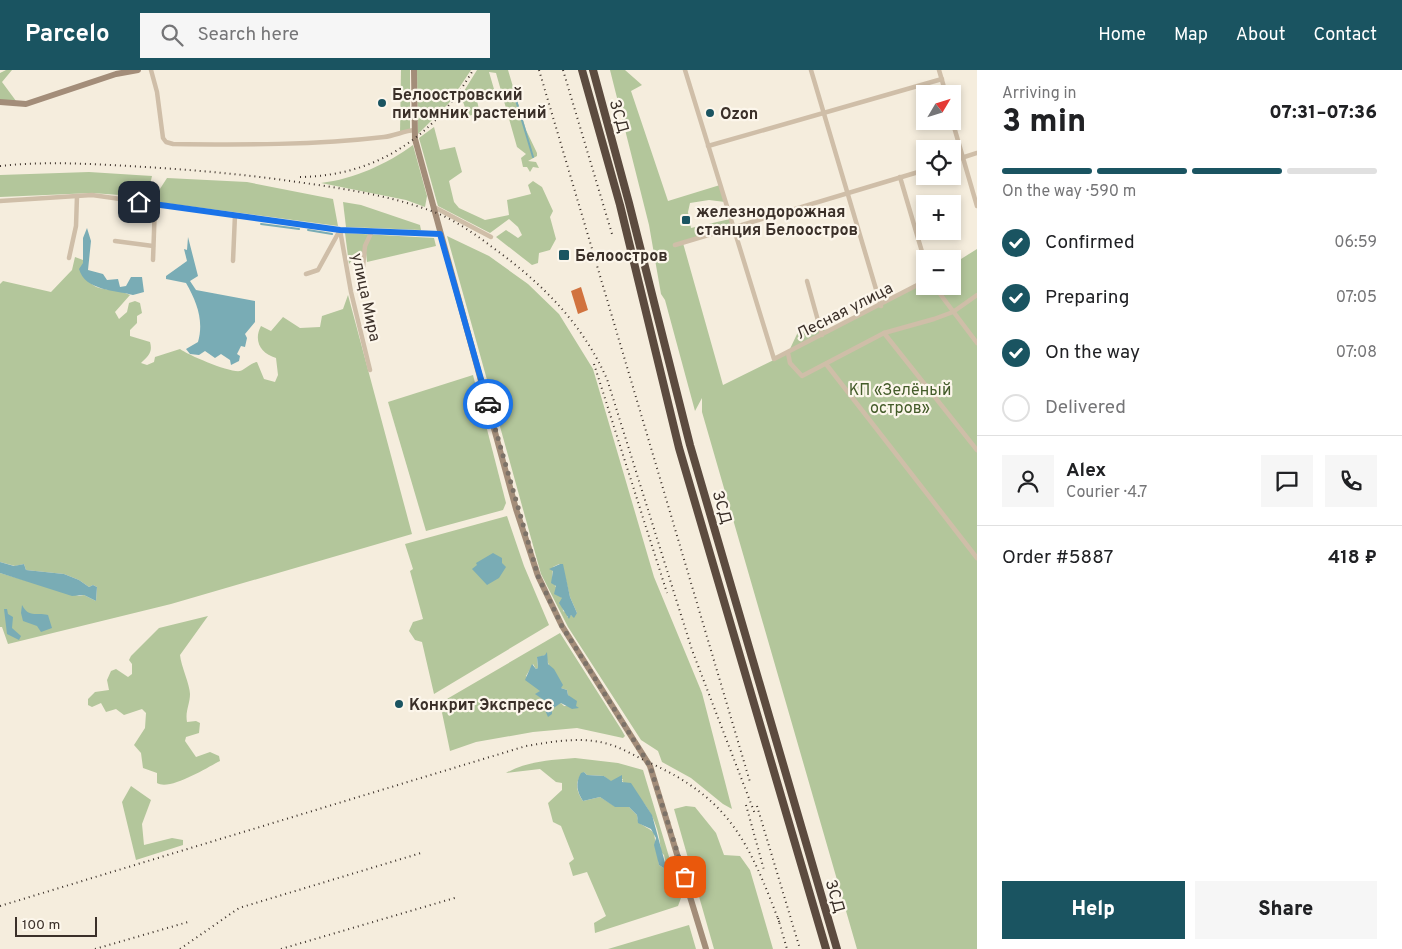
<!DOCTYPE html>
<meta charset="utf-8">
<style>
body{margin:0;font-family:Overpass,sans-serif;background:#f6f6f6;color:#202124;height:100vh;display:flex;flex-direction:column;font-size:19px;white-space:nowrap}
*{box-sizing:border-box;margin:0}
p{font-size:16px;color:#757577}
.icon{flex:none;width:28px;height:28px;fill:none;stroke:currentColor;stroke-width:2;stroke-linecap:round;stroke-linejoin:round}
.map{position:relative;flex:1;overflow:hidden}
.details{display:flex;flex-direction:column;background:#fff;width:425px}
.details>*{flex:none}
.needle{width:32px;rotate:52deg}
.buttons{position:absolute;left:916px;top:15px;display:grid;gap:10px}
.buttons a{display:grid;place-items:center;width:45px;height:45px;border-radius:0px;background:#fff;box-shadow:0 2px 8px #0003;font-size:25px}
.scale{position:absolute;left:15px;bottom:12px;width:82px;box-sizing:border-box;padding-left:5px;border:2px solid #3b3029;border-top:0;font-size:14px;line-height:18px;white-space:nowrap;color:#3b3029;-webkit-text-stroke:4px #fcf6eb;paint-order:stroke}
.pin{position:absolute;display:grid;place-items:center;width:42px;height:42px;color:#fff;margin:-21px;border-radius:10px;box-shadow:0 2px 8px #0006}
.courier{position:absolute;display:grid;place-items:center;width:50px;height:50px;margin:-25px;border:4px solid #1a73e8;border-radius:50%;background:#fff;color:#222;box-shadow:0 1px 6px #0007}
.summary em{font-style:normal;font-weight:800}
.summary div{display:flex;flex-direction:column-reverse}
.summary{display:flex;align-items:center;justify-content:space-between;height:85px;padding:0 25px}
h1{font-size:32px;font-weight:800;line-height:38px}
.bar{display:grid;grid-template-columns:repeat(4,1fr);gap:8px 5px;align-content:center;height:60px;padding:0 25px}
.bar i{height:6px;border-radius:4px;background:#e0e0e0}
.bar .on{background:#1a5461}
.bar p{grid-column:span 4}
.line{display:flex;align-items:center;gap:12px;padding:0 25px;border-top:1px solid #e0e0e0}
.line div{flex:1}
.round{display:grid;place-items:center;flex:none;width:52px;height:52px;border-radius:0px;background:#f6f6f6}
ol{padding:0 25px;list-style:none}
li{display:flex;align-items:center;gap:15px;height:55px}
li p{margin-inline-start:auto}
li .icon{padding:5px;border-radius:50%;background:#1a5461;color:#fff;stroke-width:4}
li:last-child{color:#757577}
li i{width:28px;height:28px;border:2px solid #e0e0e0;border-radius:50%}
.primary-button{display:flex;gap:10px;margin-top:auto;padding:10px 25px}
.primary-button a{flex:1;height:58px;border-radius:0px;background:#1a5461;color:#fff;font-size:20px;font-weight:800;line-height:58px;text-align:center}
.primary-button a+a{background:#f6f6f6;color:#202124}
header{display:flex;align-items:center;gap:30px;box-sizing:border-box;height:70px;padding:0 25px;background:#1a5461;color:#fff}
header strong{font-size:24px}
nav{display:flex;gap:28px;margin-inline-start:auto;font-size:18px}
.search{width:350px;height:45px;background:#f6f6f6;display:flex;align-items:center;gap:12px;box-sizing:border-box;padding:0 18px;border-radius:0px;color:#757577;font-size:19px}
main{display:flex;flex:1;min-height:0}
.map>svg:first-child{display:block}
.green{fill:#b3c69b;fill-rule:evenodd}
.water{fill:#79acb5}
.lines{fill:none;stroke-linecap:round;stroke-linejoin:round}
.stream{stroke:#79acb5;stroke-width:2}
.building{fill:#d1733f}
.street{stroke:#cfbea8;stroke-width:4.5}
.secondary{stroke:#a38d79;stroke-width:6}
.highway{stroke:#5c4b3f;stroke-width:8}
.rail{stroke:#3b3029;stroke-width:2;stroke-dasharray:1 4;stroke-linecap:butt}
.done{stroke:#7c7268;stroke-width:5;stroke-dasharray:0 9}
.route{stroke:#1a73e8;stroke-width:6}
.poi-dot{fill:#1a5461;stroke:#fcf6eb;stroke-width:2}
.labels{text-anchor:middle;stroke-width:4.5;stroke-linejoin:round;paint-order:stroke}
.poi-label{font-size:16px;font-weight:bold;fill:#3b3029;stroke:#fcf6eb;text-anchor:start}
.street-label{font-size:16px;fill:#3b3029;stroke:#fcf6eb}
.park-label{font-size:16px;fill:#445c2a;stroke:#fcf6eb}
</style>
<header>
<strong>Parcelo</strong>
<div class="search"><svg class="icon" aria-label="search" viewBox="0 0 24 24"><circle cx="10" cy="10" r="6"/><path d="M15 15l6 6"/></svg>Search here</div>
<nav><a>Home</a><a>Map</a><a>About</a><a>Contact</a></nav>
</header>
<main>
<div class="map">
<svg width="977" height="879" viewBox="0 0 977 879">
<rect width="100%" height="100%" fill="#f5eddd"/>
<g class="green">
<polygon points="6,0 12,0 2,12 19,35 0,32 0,3"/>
<polygon points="401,0 410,0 410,60 400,63"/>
<polygon points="417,0 471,0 449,33 418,64"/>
<polygon points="477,0 508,0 526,60 537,83 537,86 528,91 536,92 539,98 533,97 530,102 527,97 523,97 521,88 526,84 517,77 496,3 489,2 496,26 477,31 480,43 468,46 461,26"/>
<polygon points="610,0 625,0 642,15 631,21 668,131 720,115 725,132 709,130 690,133 688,142 691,158 730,149 732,156 683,173 723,315 788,283 798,262 834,259 925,211 925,216 952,216 953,194 977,179 977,879 857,879 702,342 702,328 695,341 665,230 661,224 649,155"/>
<polygon points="434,57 440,80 455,77 462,102 449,111 454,132 459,138 485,150 509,145 507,130 531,124 528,115 533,111 542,117 553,141 550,147 556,169 550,180 539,183 538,193 532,195 496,167 506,160 518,168 522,165 518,157 509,149 490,163 438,136 419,68"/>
<path d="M413 75 427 126 425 137 406 130 321 113C354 109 387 94 413 75Z"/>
<polygon points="89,102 152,106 149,119 139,120 133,126 92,123 0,127 0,105"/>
<polygon points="167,108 247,112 333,129 338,156 142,130 148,125 156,125"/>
<polygon points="343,132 361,135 420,155 421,160 346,157"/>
<polygon points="345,163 434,168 436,176 367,192 366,183 358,182 349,194"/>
<path d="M447 166 489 186 528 214 559 244 593 299 654 507 702 623 732 739 723 734 691 708 662 692 658 681 641 670 568 557 541 504ZM559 494H562L570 527 577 543 567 547V543L563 541 562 528 552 510 553 497Z"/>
<path d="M75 187 83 190C86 229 109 214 130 225L115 242 119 249 127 242 129 233 135 231 140 233 142 243 137 246V253L130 260V266L150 272C153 283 148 286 141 293L147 295 154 292 155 287 180 279C188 285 230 303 240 301 246 299 250 293 257 292L264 309 275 312 278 305 276 288C261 284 253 271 261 256L271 261 283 247 300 258 320 257 322 246 343 239 348 225 412 464 171 534 8 574 2 557H0V496V503L79 526 84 525 96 531 97 517 93 515 89 517 79 510 64 504 26 500 24 494 15 496 0 492V214L3 211 51 222 72 200Z"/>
<polygon points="473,305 506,433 503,440 426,461 388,332"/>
<polygon points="507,446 524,496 549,555 434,624 422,572 415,570 409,561 413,552 423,549 410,501 413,499 405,474"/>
<path d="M208 546 180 585C181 596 190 615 190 624 190 634 185 641 187 652L196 651 200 653 199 663 186 667 185 671 196 687 210 682 219 686 220 691C206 698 170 721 157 713V703L143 698 141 683 134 675 145 658 146 643 142 639 124 645 116 639 106 642 101 633 92 637 88 635V629L95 622 109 620 107 610 111 601 116 599 128 607 132 604V594L129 590 131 586 159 558Z"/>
<path d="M560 563 621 659 625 666 623 668 577 658 533 662 476 672 450 681 440 633ZM545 585 550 598 561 613V618L567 620 568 625 576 636H564L561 633 547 640 544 638 548 633 536 624 541 621 526 606 533 594 536 599 538 598 537 588Z"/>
<path d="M575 688 618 693 643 700 676 810 681 828 678 836 595 863 594 853 606 846 587 802 573 806 569 793 574 789 561 756 553 752 548 733 562 720V713L556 712 540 699 506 703C527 691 551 690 575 688ZM584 702 587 705 604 706 611 712 623 709 622 711C646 731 659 750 661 782L664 785 667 800 659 795 654 763C648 756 637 756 637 745L629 737H616L600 727 583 731C576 721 574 711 584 702Z"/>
<polygon points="131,716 151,730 142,754 144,775 172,768 183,770 183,775 136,790 122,732"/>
<polygon points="686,736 695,737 716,763 724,785 740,786 750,800 773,879 714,879 674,739"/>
<polygon points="689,855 696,879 608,879"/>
</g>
<g class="water">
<path d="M87 158 91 171 88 200 103 204 107 210 118 209 120 217 126 216 131 207H142L144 222 133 225C116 220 85 221 79 199L83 193V168Z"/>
<path d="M188 167 198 206 190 211 196 220 255 231V252L245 264 247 268 245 277 241 276 237 284 240 286 239 291 231 295 230 290 221 284 215 288 205 281 199 285 190 284 186 279 198 272C204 251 197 232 186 213L166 209V206L187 191 184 179 187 180Z"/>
<polygon points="493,483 502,488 502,493 506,497 499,508 487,515 472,499 477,495 476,493"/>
<polygon points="0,492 14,496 24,494 26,500 64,504 79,510 89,517 93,515 97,517 96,531 84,525 72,526 0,503"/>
<polygon points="560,494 563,494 570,527 577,543 574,548 571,545 569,549 559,533 562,528 554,524 556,516 551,513 553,501 549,499"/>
<path d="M22 535C29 548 35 542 48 545L52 558 41 562 37 556 23 551 21 543Z"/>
<polygon points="4,539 7,539 8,544 13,547 12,558 21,566 19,570 7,564"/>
<polygon points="547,582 548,594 554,599 563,615 561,618 567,620 568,625 577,631 576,636 579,638 572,639 561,633 552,639 552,644 548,647 544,638 548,633 535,624 540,621 525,610 532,594 536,599 538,598 537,587 545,585"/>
<path d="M584 702 587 705 604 706 611 711 622 705V712L631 713 652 745 667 800 659 795 654 775 656 768 651 759 638 753 637 745 629 737H615L600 727 583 731C577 722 575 713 581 703Z"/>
</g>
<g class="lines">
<g class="stream">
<polyline points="513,20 533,87"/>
<polyline points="261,154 299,159"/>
<polyline points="308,160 332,164"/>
</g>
</g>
<polygon class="building" points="581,217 588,240 578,244 571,221"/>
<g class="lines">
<g class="street">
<path d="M151 0 157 22 163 68 166 72 173 74C242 75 316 75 384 67 394 66 404 61 414 60"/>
<polyline points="685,0 774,289 925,211"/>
<polyline points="811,0 881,236"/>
<polyline points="939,0 946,24"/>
<polyline points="952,50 977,136"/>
<polyline points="708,76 942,9"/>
<polyline points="952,91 977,83"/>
<polyline points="900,107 925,192"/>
<polyline points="0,131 92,125 340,160 441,164"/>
<polyline points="434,137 491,167"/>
<polyline points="340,160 351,222 370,300"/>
<polyline points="115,171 153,176"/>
<polyline points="675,175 925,100"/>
<polyline points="69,188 76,156 77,126"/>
<polyline points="153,190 155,134"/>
<polyline points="233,191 235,145"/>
<polyline points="363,197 365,176 372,161"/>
<polyline points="306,204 318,200 340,160"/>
<polyline points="807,211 822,265"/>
<polyline points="934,216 977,273"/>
<polyline points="884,263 977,380"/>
<polyline points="788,283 790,293 802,306 884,263 934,249 953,242 977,225"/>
<polyline points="826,294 977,488"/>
</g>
<g class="secondary">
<polyline points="414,0 415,69 516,439 538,506 562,556 650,696 706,879"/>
<polyline points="0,32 26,34 116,4 138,0"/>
</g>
<g class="highway">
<polyline points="582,0 620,135 679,378 826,879"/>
<polyline points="593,0 629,133 690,375 837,879"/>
</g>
<g class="rail">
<polyline points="539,0 750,712"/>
<polyline points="563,0 612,164"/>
<path d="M0 96C36 92 73 93 110 95 168 98 225 102 283 110 333 117 387 124 434 142 455 150 475 164 492 177 542 213 582 253 607 309L692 580 755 744"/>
<path d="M300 107C377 106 435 66 473 0"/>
<polyline points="594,294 667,523"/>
<polyline points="746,735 764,800"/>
<polyline points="757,736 800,879"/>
<path d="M0 836 526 676C557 671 587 665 617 677 627 681 637 687 648 692 731 729 749 773 780 854"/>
<polyline points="778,848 787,879"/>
<polyline points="95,879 188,852"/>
<polyline points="180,879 239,838 421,783"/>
<polyline points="281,879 458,827"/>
</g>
</g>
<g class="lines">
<polyline class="done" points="488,334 538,506 562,556 650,696 685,807"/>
<polyline class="route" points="139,132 340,160 440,164 488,334"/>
</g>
<g class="poi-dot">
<circle cx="382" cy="33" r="5"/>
<circle cx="710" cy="43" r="5"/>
<rect x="681" y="145" width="10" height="10" rx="2.5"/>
<rect x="558" y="179" width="12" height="12" rx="2.5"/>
<circle cx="399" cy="634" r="5"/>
</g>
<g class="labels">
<g class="poi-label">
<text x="392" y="30">Белоостровский<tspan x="392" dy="18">питомник растений</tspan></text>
<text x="720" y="49">Ozon</text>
<text x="696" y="147">железнодорожная<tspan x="696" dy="18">станция Белоостров</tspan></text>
<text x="575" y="191">Белоостров</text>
<text x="409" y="640">Конкрит Экспресс</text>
</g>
<g class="street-label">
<text transform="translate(620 46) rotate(74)" y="6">ЗСД</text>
<text transform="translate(367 227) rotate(78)" y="6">улица Мира</text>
<text transform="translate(844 240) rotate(-27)" y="6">Лесная улица</text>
<text transform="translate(723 437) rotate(74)" y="6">ЗСД</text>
<text transform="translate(836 826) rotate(74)" y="6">ЗСД</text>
</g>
<g class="park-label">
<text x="900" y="325">КП «Зелёный<tspan x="900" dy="18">остров»</tspan></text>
</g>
</g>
</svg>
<div class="buttons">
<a><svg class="needle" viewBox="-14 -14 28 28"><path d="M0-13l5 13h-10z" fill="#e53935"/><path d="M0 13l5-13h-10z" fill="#757577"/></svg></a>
<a><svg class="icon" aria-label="locate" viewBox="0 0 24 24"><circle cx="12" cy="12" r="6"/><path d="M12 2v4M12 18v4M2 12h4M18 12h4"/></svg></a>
<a>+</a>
<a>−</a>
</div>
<div class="scale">100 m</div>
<div class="pin" style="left:685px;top:807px;background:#ea580c"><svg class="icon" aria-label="bag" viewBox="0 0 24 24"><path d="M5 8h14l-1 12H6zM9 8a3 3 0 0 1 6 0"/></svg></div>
<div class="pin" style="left:139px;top:132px;background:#1f2937"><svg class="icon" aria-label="home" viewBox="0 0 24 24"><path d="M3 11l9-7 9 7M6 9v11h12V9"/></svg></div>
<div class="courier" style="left:488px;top:334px"><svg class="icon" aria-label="car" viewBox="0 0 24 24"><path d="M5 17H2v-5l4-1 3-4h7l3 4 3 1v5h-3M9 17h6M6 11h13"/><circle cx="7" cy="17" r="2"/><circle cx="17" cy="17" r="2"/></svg></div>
</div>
<section class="details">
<div class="summary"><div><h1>3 min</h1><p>Arriving in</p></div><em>07:31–07:36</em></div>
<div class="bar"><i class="on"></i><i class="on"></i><i class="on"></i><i></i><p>On the way · 590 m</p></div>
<ol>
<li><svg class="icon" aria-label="check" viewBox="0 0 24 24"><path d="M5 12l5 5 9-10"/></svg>Confirmed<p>06:59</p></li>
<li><svg class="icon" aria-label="check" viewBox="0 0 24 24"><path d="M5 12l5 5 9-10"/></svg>Preparing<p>07:05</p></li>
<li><svg class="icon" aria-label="check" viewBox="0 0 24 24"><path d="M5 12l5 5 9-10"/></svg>On the way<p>07:08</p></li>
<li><i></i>Delivered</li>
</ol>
<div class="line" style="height:90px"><a class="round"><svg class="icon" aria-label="person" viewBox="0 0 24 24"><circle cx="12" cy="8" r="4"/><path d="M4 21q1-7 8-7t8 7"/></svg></a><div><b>Alex</b><p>Courier · 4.7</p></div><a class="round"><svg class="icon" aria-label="chat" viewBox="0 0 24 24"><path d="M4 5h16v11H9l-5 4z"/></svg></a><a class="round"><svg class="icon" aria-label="phone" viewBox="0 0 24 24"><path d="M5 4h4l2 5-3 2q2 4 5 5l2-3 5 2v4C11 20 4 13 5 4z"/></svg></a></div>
<div class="line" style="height:65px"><div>Order #5887</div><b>418 ₽</b></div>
<div class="primary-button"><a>Help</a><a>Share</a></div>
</section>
</main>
